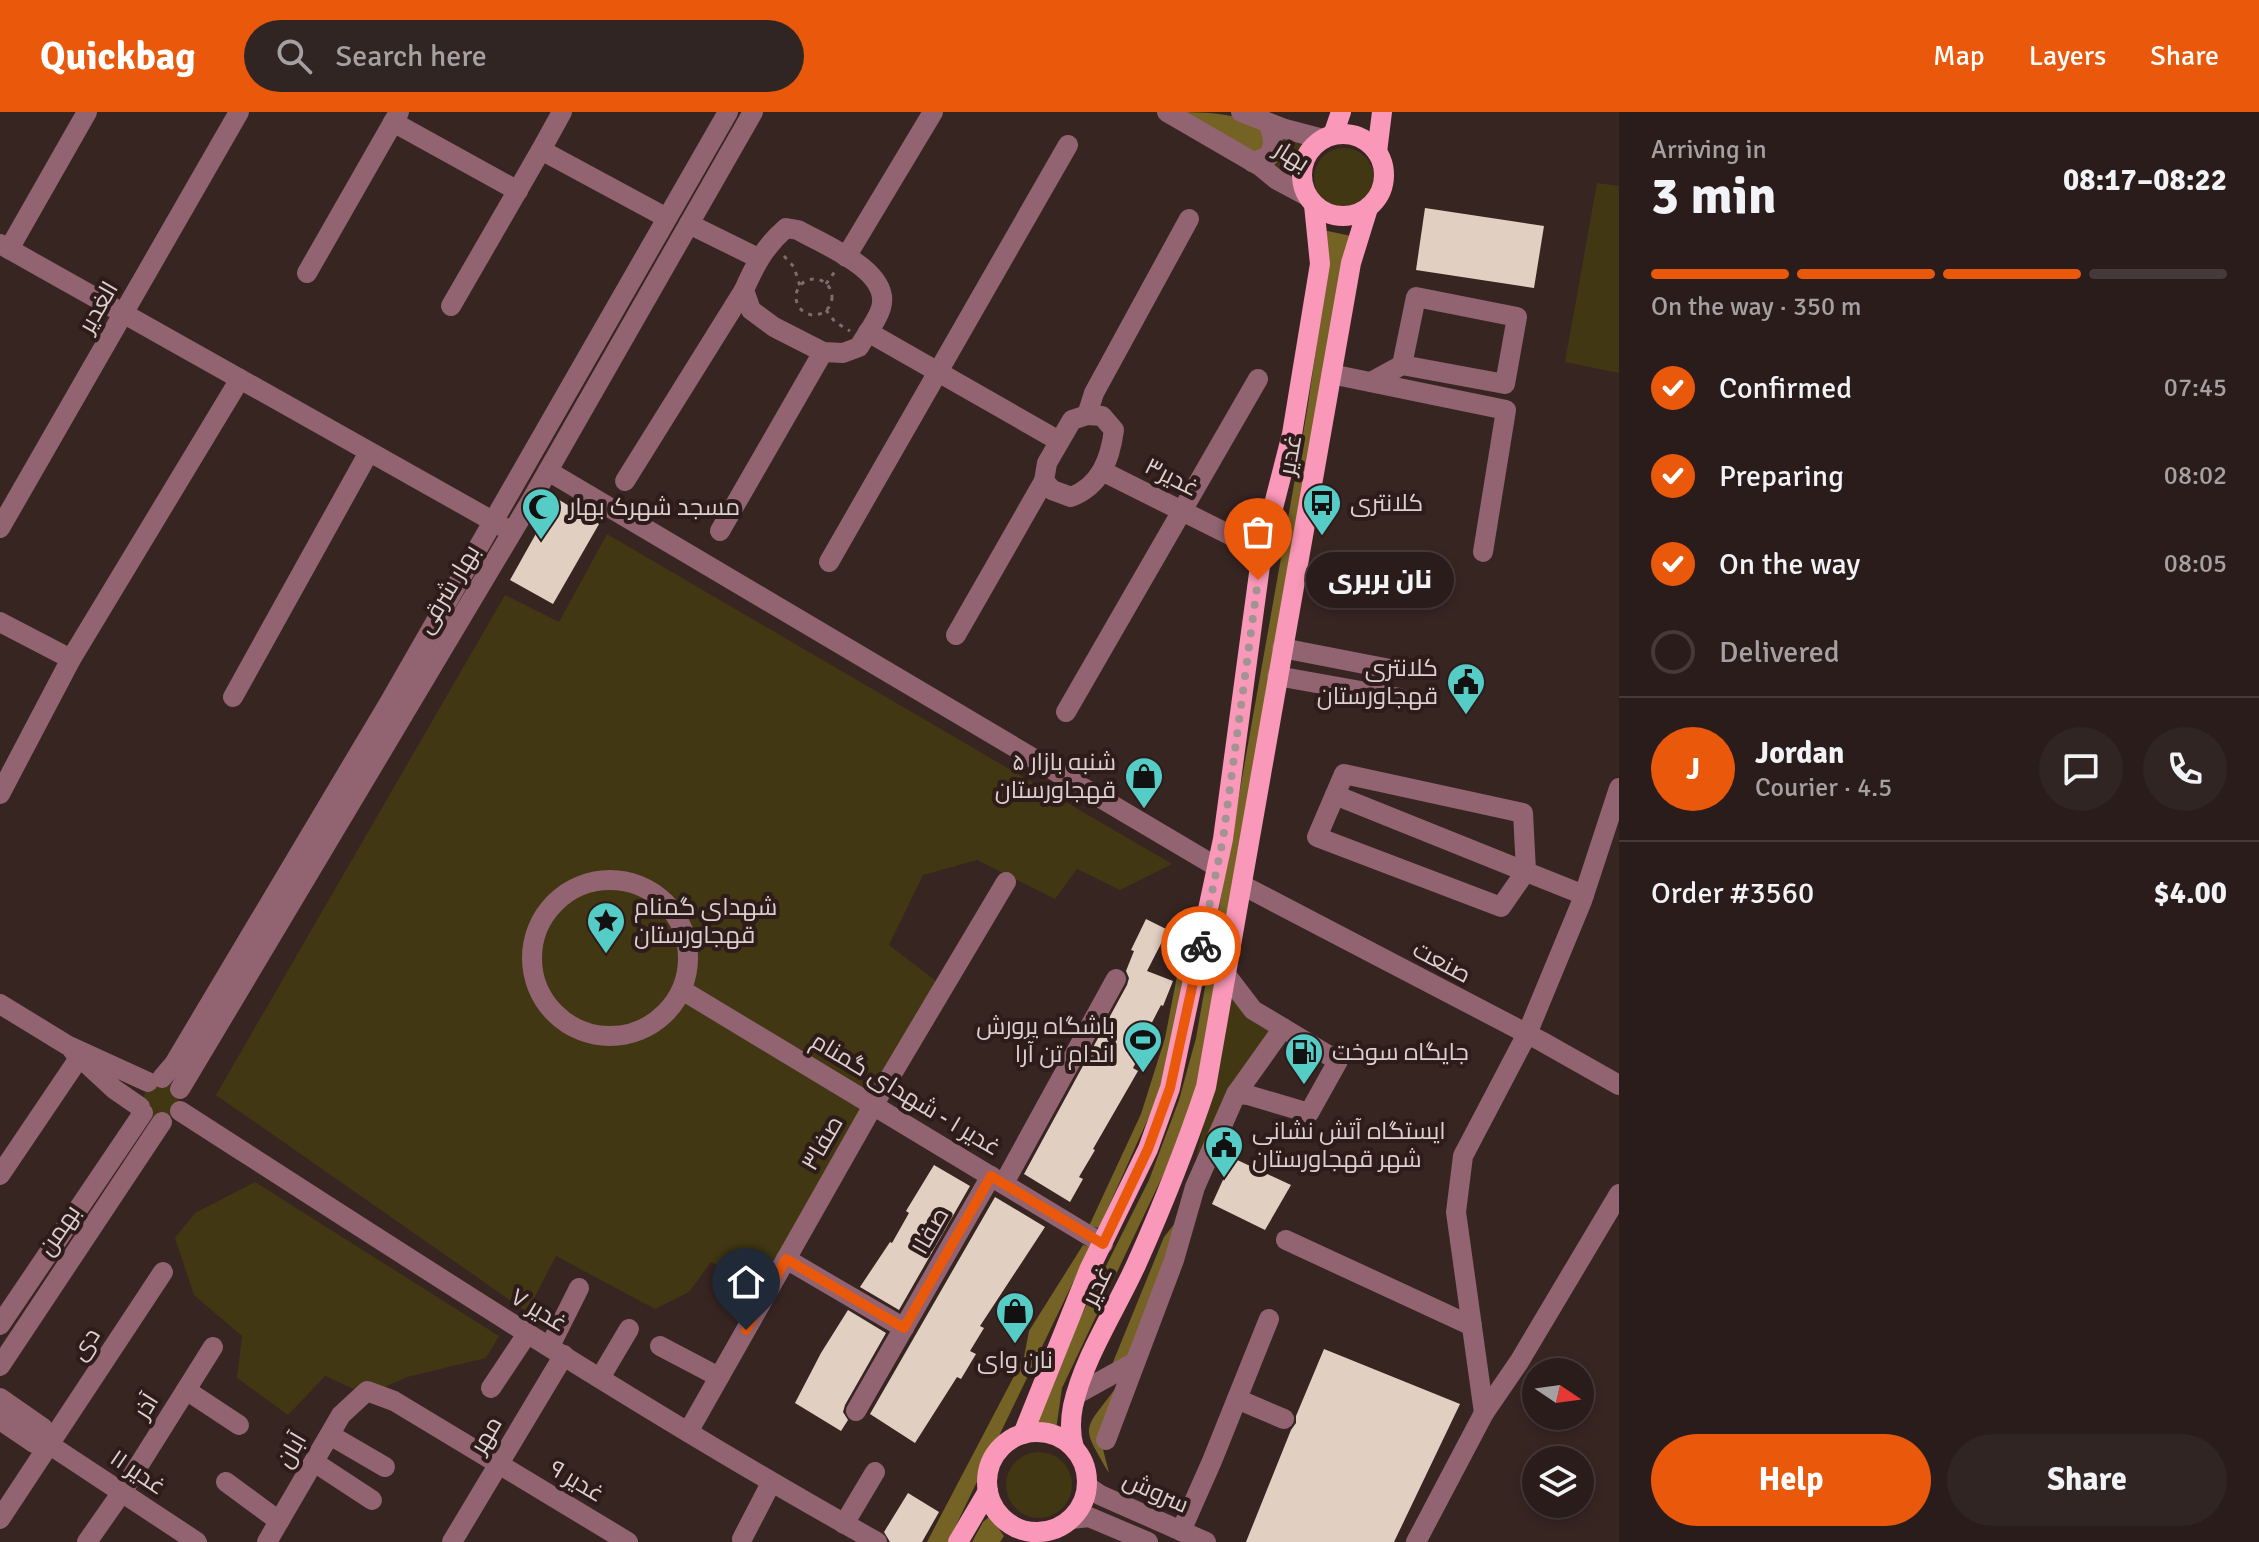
<!DOCTYPE html>
<meta charset="utf-8">
<style>
body{margin:0;font-family:Signika,Cairo,sans-serif;background:#312523;color:#f1f3f6;height:100vh;display:flex;flex-direction:column;font-size:30px;white-space:nowrap}
*{box-sizing:border-box;margin:0}
p{font-size:26px;color:#a5a1a2}
.icon{flex:none;width:44px;height:44px;fill:none;stroke:currentColor;stroke-width:2;stroke-linecap:round;stroke-linejoin:round}
.map{position:relative;flex:1;overflow:hidden}
.side{display:flex;flex-direction:column;background:#291c1a;width:640px}
.side>*{flex:none}
.needle{width:52px;rotate:103deg}
.fabs{position:absolute;left:1522px;top:1246px;display:grid;gap:16px}
.fabs a{display:grid;place-items:center;width:72px;height:72px;border-radius:50%;background:#291c1a;box-shadow:0 4px 12px #0003,0 0 0 2px #453a39;font-size:40px}
.pin{position:absolute;display:grid;place-items:center;width:68px;height:68px;color:#fff;margin:-82px -34px;border-radius:50% 50% 50% 0;rotate:-45deg;box-shadow:0 0 8px #0007}
.pin .icon{rotate:45deg}
.courier{position:absolute;display:grid;place-items:center;width:80px;height:80px;margin:-40px;border:6px solid #ea580c;border-radius:50%;background:#fff;color:#222;box-shadow:0 2px 10px #0007}
.bubble{position:absolute;height:56px;border-radius:28px;background:#291c1a;box-shadow:0 4px 12px #0003,0 0 0 2px #453a39;font-size:26px;font-weight:800;line-height:56px;text-align:center}
.headline em{font-style:normal;font-weight:800}
.headline div{display:flex;flex-direction:column-reverse}
.headline{display:flex;align-items:center;justify-content:space-between;height:136px;padding:0 32px}
h1{font-size:52px;font-weight:800;line-height:60px}
.bar{display:grid;grid-template-columns:repeat(4,1fr);gap:12px 8px;align-content:center;height:96px;padding:0 32px}
.bar i{height:10px;border-radius:6px;background:#453a39}
.bar .current{background:#ea580c}
.bar p{grid-column:span 4}
.line{display:flex;align-items:center;gap:20px;padding:0 32px;border-top:2px solid #453a39}
.line div{flex:1}
.round{display:grid;place-items:center;flex:none;width:84px;height:84px;border-radius:42px;background:#312523}
ol{padding:0 32px;list-style:none}
li{display:flex;align-items:center;gap:24px;height:88px}
li p{margin-inline-start:auto}
li .icon{padding:8px;border-radius:50%;background:#ea580c;color:#fff;stroke-width:4}
li:last-child{color:#a5a1a2}
li i{width:44px;height:44px;border:4px solid #453a39;border-radius:50%}
.cta{display:flex;gap:16px;margin-top:auto;padding:16px 32px}
.cta a{flex:1;height:92px;border-radius:48px;background:#ea580c;color:#fff;font-size:32px;font-weight:800;line-height:92px;text-align:center}
.cta a+a{background:#312523;color:#f1f3f6}
header{display:flex;align-items:center;gap:48px;box-sizing:border-box;height:112px;padding:0 40px;background:#ea580c;color:#fff}
header strong{font-size:38px}
nav{display:flex;gap:44px;margin-inline-start:auto;font-size:28px}
.search{width:560px;height:72px;background:#312523;display:flex;align-items:center;gap:20px;box-sizing:border-box;padding:0 28px;border-radius:44px;color:#a5a1a2;font-size:30px}
main{display:flex;flex:1;min-height:0}
.map>svg:first-child{display:block}
.green{fill:#413713}
.forest{fill:#746324}
.building{fill:#e1d0c2}
.lines{fill:none;stroke-linecap:round;stroke-linejoin:round}
.path{stroke:#7d6e6b;stroke-width:3;stroke-dasharray:4 6;stroke-linecap:butt}
.minor{stroke:#926371;stroke-width:20}
.major{stroke:#fa98b9;stroke-width:20}
.done{stroke:#a29492;stroke-width:8;stroke-dasharray:0 14.4}
.route{stroke:#ea580c;stroke-width:10}
.labels{text-anchor:middle;stroke-width:8;stroke-linejoin:round;paint-order:stroke}
.street-label{font-size:24px;fill:#dcd0ce;stroke:#2d1c19}
.poi-label{font-size:24px;fill:#dcd0ce;stroke:#2d1c19;text-anchor:start}
</style>
<header>
<strong>Quickbag</strong>
<div class="search"><svg class="icon" aria-label="search" viewBox="0 0 24 24"><circle cx="10" cy="10" r="6"/><path d="M15 15l6 6"/></svg>Search here</div>
<nav><a>Map</a><a>Layers</a><a>Share</a></nav>
</header>
<main>
<div class="map">
<svg width="1619" height="1430" viewBox="0 0 1619 1430">
<rect width="100%" height="100%" fill="#372522"/>
<g class="green">
<polygon points="1274,16 1313,28 1297,54 1299,77 1268,49"/>
<circle cx="1344" cy="66" r="30"/>
<polygon points="1597,71 1619,74 1619,261 1565,250"/>
<polygon points="607,422 1172,752 1120,778 1077,757 1055,787 977,748 923,763 889,833 936,869 758,1179 711,1150 689,1180 655,1197 556,1144 527,1200 216,983 505,483 559,510"/>
<polygon points="1229,876 1276,918 1236,975 1196,1046 1214,967"/>
<circle cx="161" cy="989" r="18"/>
<polygon points="255,1070 499,1224 486,1246 407,1265 367,1283 325,1264 288,1303 237,1266 242,1224 194,1183 175,1126 195,1101"/>
<circle cx="1039" cy="1373" r="33"/>
</g>
<g class="forest">
<path d="M1173 0C1203 0 1252 0 1268 24L1261 43Z"/>
<polygon points="1323,118 1351,124 1196,976 1175,1038 1062,1276 1056,1318 1029,1315 1058,1250 1149,1068 1179,988 1196,926 1307,299 1318,223"/>
<polygon points="1177,864 1186,869 1172,935 1156,989 1099,1116 1089,1114 1141,1002 1165,926"/>
<polygon points="1176,1110 1134,1240 1109,1260 1164,1125"/>
<polygon points="1083,1133 1090,1135 948,1430 927,1430 1024,1245 1029,1219"/>
<path d="M1115 1277 1101 1329 1109 1361C1081 1312 1082 1321 1115 1277Z"/>
<polygon points="990,1404 1004,1424 1000,1430 972,1430 983,1410"/>
</g>
<g class="building">
<polygon points="1425,96 1544,114 1534,176 1416,158"/>
<polygon points="556,386 599,412 553,492 510,468"/>
<polygon points="1146,807 1168,818 1147,859 1173,869 1163,894 1161,893 1146,922 1150,924 1133,956 1138,959 1093,1037 1095,1038 1079,1065 1083,1067 1070,1090 1024,1062 1127,873 1129,866 1126,859 1134,839 1131,838"/>
<polygon points="1233,1046 1291,1073 1265,1118 1212,1092"/>
<polygon points="934,1053 970,1074 899,1198 860,1175 890,1130 892,1131 909,1101 906,1099"/>
<polygon points="995,1085 1045,1115 980,1214 984,1216 970,1239 976,1242 961,1267 957,1265 915,1331 870,1302"/>
<polygon points="848,1198 886,1221 845,1293 843,1300 848,1308 841,1319 795,1291 821,1241"/>
<polygon points="1324,1237 1460,1292 1394,1430 1246,1430 1291,1318 1296,1311 1296,1304"/>
<polygon points="908,1381 939,1400 922,1430 890,1430 884,1420"/>
</g>
<g class="lines">
<g class="path">
<polyline points="784,144 794,155 800,174"/>
<circle cx="814" cy="185" r="18"/>
<polyline points="826,172 836,158"/>
<polyline points="826,198 835,210 850,219"/>
</g>
<g class="minor">
<polyline points="1167,0 1260,54 1277,68 1307,84"/>
<polyline points="1241,0 1285,17 1323,27"/>
<polyline points="393,10 518,79"/>
<polyline points="541,38 562,0"/>
<path d="M1252 50 1268 45C1276 32 1273 24 1268 11"/>
<polyline points="689,112 758,146"/>
<path d="M786 116 798 118C824 133 892 159 881 196 877 209 866 223 859 235L843 241 823 240 774 215 751 198 744 178C755 153 765 134 786 116Z"/>
<polyline points="0,132 505,416"/>
<polyline points="9,137 87,0"/>
<polyline points="846,145 933,0"/>
<polyline points="307,161 399,0"/>
<polyline points="451,194 541,38 667,106"/>
<polyline points="868,220 1059,329"/>
<polyline points="1331,262 1506,298 1483,440"/>
<polyline points="1371,270 1402,253 1416,185 1517,205 1505,272 1402,253"/>
<path d="M1087 303 1102 304 1114 318C1110 348 1100 374 1071 385L1052 378 1044 369 1047 351 1072 308Z"/>
<polyline points="1087,303 1094,281 1189,107"/>
<polyline points="548,359 1217,755"/>
<polyline points="1102,359 1262,439"/>
<polyline points="625,369 744,178"/>
<polyline points="0,416 239,0"/>
<polyline points="720,419 823,240"/>
<polyline points="829,450 1068,33"/>
<polyline points="0,510 71,547"/>
<polyline points="956,523 1044,369"/>
<polyline points="1282,536 1390,557"/>
<polyline points="1277,564 1400,586"/>
<polyline points="233,585 369,340"/>
<polyline points="1066,600 1258,267"/>
<polygon points="1344,662 1523,701 1526,759 1501,795 1317,725"/>
<polyline points="0,682 71,547 240,267"/>
<polyline points="1335,683 1584,783"/>
<circle cx="610" cy="846" r="78"/>
<polyline points="1242,773 1541,929 1619,973"/>
<polyline points="1227,864 1253,898 1338,949 1309,1001 1248,983 1236,982"/>
<polyline points="682,878 1103,1132"/>
<polyline points="0,892 67,933 148,970"/>
<polyline points="73,939 114,977 140,995"/>
<polyline points="162,966 174,952 389,591 728,0"/>
<polyline points="180,977 529,392 753,0"/>
<path d="M180 999C410 1147 639 1297 877 1430"/>
<polyline points="0,1063 79,946"/>
<polyline points="1004,1071 1116,867"/>
<polyline points="1286,1128 1472,1214"/>
<polyline points="786,1147 904,1216"/>
<polyline points="0,1213 143,1001"/>
<polyline points="550,1234 579,1176"/>
<polyline points="660,1234 719,1265"/>
<polyline points="0,1254 162,1010"/>
<polyline points="600,1266 629,1217"/>
<polyline points="491,1276 527,1222"/>
<polyline points="186,1278 239,1313"/>
<polyline points="1077,1282 1135,1250"/>
<polyline points="0,1286 43,1316 50,1333 34,1331 0,1308"/>
<polyline points="1237,1287 1284,1307"/>
<polyline points="856,1299 991,1064"/>
<polyline points="1484,1301 1456,1100 1463,1044 1527,922 1582,789 1619,676"/>
<polyline points="688,1320 874,992 1006,770"/>
<polyline points="330,1323 385,1355"/>
<polyline points="1106,1328 1174,1148 1195,1075 1236,982 1283,916"/>
<polyline points="50,1333 197,1430"/>
<polyline points="314,1350 372,1388"/>
<polyline points="226,1370 279,1409"/>
<polyline points="1087,1374 1100,1383 1206,1430"/>
<polyline points="0,1407 163,1160"/>
<polyline points="1071,1407 1089,1405 1148,1430"/>
<polyline points="844,1412 875,1360"/>
<polyline points="1181,1419 1212,1349 1269,1207"/>
<polyline points="742,1427 771,1371"/>
<polyline points="87,1430 122,1380 213,1235"/>
<polyline points="267,1430 341,1303 367,1279 394,1289 628,1430"/>
<polyline points="452,1430 564,1243"/>
<polyline points="1416,1430 1484,1301 1519,1250 1619,1082"/>
</g>
<g class="major">
<circle cx="1343" cy="63" r="41"/>
<polyline points="1333,23 1341,0"/>
<polyline points="1377,40 1382,0"/>
<circle cx="1037" cy="1370" r="50"/>
<polyline points="1023,1322 1089,1158 1148,1037 1170,976 1223,727 1262,439 1292,322 1320,152 1314,93"/>
<path d="M1074 1336C1070 1322 1070 1309 1073 1294 1084 1245 1115 1199 1136 1153 1162 1095 1186 1035 1206 975L1351 151 1368 96"/>
<polyline points="958,1430 988,1379"/>
</g>
</g>
<g class="lines">
<polyline class="done" points="1201,834 1223,727 1258,468"/>
<polyline class="route" points="746,1218 786,1147 904,1216 991,1064 1103,1132 1148,1037 1170,976 1201,834"/>
</g>
<defs>
<symbol id="bus-pin" viewBox="-11 -11 22 30"><path d="M0 17L-7.5 6A9.5 9.5 0 1 1 7.5 6Z" fill="#55cdc6" stroke="#2d1c19"/><path d="M-5-6H5V4H4V6H2V4H-2V6H-4V4H-5ZM-3.5-4V0h7V-4ZM-3.5 1.2v1.5H-2V1.2ZM2 1.2v1.5H3.5V1.2Z" fill="#111"/></symbol>
<symbol id="mosque-pin" viewBox="-11 -11 22 30"><path d="M0 17L-7.5 6A9.5 9.5 0 1 1 7.5 6Z" fill="#55cdc6" stroke="#2d1c19"/><path d="M3.5-4.9A6 6 0 1 0 3.5 4.9A5 5 0 1 1 3.5-4.9Z" fill="#111"/></symbol>
<symbol id="civic-pin" viewBox="-11 -11 22 30"><path d="M0 17L-7.5 6A9.5 9.5 0 1 1 7.5 6Z" fill="#55cdc6" stroke="#2d1c19"/><path d="M-.6-6.5H3V-4.5H.6V-3L4-1V1h2V6H-6V1h2V-1L-.6-3ZM-1.2 2.5V6h2.4V2.5Z" fill="#111"/></symbol>
<symbol id="shop-pin" viewBox="-11 -11 22 30"><path d="M0 17L-7.5 6A9.5 9.5 0 1 1 7.5 6Z" fill="#55cdc6" stroke="#2d1c19"/><path d="M-5-2.5h2.3a2.7 3.5 0 0 1 5.4 0H5L5.5 6h-11ZM-1.5-2.5h3a1.5 2.3 0 0 0-3 0Z" fill="#111"/></symbol>
<symbol id="sight-pin" viewBox="-11 -11 22 30"><path d="M0 17L-7.5 6A9.5 9.5 0 1 1 7.5 6Z" fill="#55cdc6" stroke="#2d1c19"/><path d="M0-6L1.8-2.2L6-1.7L2.9 1.2L3.7 5.4L0 3.3L-3.7 5.4L-2.9 1.2L-6-1.7L-1.8-2.2Z" fill="#111"/></symbol>
<symbol id="stadium-pin" viewBox="-11 -11 22 30"><path d="M0 17L-7.5 6A9.5 9.5 0 1 1 7.5 6Z" fill="#55cdc6" stroke="#2d1c19"/><path d="M0-5a6.5 5 0 1 0 0 10a6.5 5 0 1 0 0-10ZM-3.5-1.8h7v3.6h-7Z" fill="#111"/></symbol>
<symbol id="fuel-pin" viewBox="-11 -11 22 30"><path d="M0 17L-7.5 6A9.5 9.5 0 1 1 7.5 6Z" fill="#55cdc6" stroke="#2d1c19"/><path d="M-5.5-6h7V0h2V4h1.3V-2.5L3-4.5l.8-.8L6-3V5H2.5V1h-1V6h-7ZM-4.2-4.7v3.2H.2V-4.7Z" fill="#111"/></symbol>
</defs>
<g fill-rule="evenodd">
<use href="#bus-pin" x="1300" y="369" width="44" height="60"/>
<use href="#mosque-pin" x="519" y="373" width="44" height="60"/>
<use href="#civic-pin" x="1444" y="548" width="44" height="60"/>
<use href="#shop-pin" x="1122" y="642" width="44" height="60"/>
<use href="#sight-pin" x="584" y="787" width="44" height="60"/>
<use href="#stadium-pin" x="1121" y="906" width="44" height="60"/>
<use href="#fuel-pin" x="1282" y="918" width="44" height="60"/>
<use href="#civic-pin" x="1202" y="1011" width="44" height="60"/>
<use href="#shop-pin" x="993" y="1177" width="44" height="60"/>
</g>
<g class="labels">
<g class="street-label">
<text transform="translate(1292 44) rotate(32)" y="8">بهار</text>
<text transform="translate(98 195) rotate(-60)" y="8">الغدیر</text>
<text transform="translate(1290 343) rotate(-80)" y="8">غدیر</text>
<text transform="translate(1172 365) rotate(27)" y="8">غدیر۳</text>
<text transform="translate(448 477) rotate(-59)" y="8">بهار شرقی</text>
<text transform="translate(1442 850) rotate(28)" y="8">صنعت</text>
<text transform="translate(906 982) rotate(31)" y="8">غدیر ۱ - شهدای گمنام</text>
<text transform="translate(822 1031) rotate(-60)" y="8">صفا۳</text>
<text transform="translate(59 1118) rotate(-56)" y="8">بهمن</text>
<text transform="translate(930 1119) rotate(-60)" y="8">صفا۱</text>
<text transform="translate(1097 1174) rotate(-64)" y="8">غدیر</text>
<text transform="translate(539 1198) rotate(31)" y="8">غدیر ۷</text>
<text transform="translate(85 1232) rotate(-57)" y="8">دی</text>
<text transform="translate(146 1294) rotate(-58)" y="8">آذر</text>
<text transform="translate(486 1323) rotate(-59)" y="8">مهر</text>
<text transform="translate(291 1338) rotate(-60)" y="8">آبان</text>
<text transform="translate(138 1360) rotate(34)" y="8">غدیر ۱۱</text>
<text transform="translate(577 1369) rotate(31)" y="8">غدیر ۹</text>
<text transform="translate(1156 1380) rotate(24)" y="8">سروش</text>
</g>
<g class="poi-label">
<text x="1350" y="399">کلانتری</text>
<text x="569" y="403">مسجد شهرک بهار</text>
<text x="1438" y="564" text-anchor="end">کلانتری<tspan x="1438" dy="28">قهجاورستان</tspan></text>
<text x="1116" y="658" text-anchor="end">۵ شنبه بازار<tspan x="1116" dy="28">قهجاورستان</tspan></text>
<text x="634" y="803">شهدای گمنام<tspan x="634" dy="28">قهجاورستان</tspan></text>
<text x="1115" y="922" text-anchor="end">باشگاه پرورش<tspan x="1115" dy="28">اندام تن آرا</tspan></text>
<text x="1332" y="948">جایگاه سوخت</text>
<text x="1252" y="1027">ایستگاه آتش نشانی<tspan x="1252" dy="28">شهر قهجاورستان</tspan></text>
<text x="1015" y="1256" text-anchor="middle">نان وای</text>
</g>
</g>
</svg>
<div class="fabs">
<a><svg class="needle" viewBox="-14 -14 28 28"><path d="M0-13l5 13h-10z" fill="#e53935"/><path d="M0 13l5-13h-10z" fill="#a5a1a2"/></svg></a>
<a><svg class="icon" aria-label="layers" viewBox="0 0 24 24"><path d="M12 4l9 5-9 5-9-5zM3 14l9 5 9-5"/></svg></a>
</div>
<div class="pin" style="left:1258px;top:468px;background:#ea580c"><svg class="icon" aria-label="bag" viewBox="0 0 24 24"><path d="M5 8h14l-1 12H6zM9 8a3 3 0 0 1 6 0"/></svg></div>
<div class="pin" style="left:746px;top:1218px;background:#1f2937"><svg class="icon" aria-label="home" viewBox="0 0 24 24"><path d="M3 11l9-7 9 7M6 9v11h12V9"/></svg></div>
<div class="courier" style="left:1201px;top:834px"><svg class="icon" aria-label="bike" viewBox="0 0 24 24"><circle cx="6" cy="16" r="4"/><circle cx="18" cy="16" r="4"/><path d="M6 16l4-8h5l3 8M10 8l3 8H6M13 5h3"/></svg></div>
<div class="bubble" style="left:1306px;top:440px;width:148px">نان بربری</div>
</div>
<section class="side">
<div class="headline"><div><h1>3 min</h1><p>Arriving in</p></div><em>08:17–08:22</em></div>
<div class="bar"><i class="current"></i><i class="current"></i><i class="current"></i><i></i><p>On the way · 350 m</p></div>
<ol>
<li><svg class="icon" aria-label="check" viewBox="0 0 24 24"><path d="M5 12l5 5 9-10"/></svg>Confirmed<p>07:45</p></li>
<li><svg class="icon" aria-label="check" viewBox="0 0 24 24"><path d="M5 12l5 5 9-10"/></svg>Preparing<p>08:02</p></li>
<li><svg class="icon" aria-label="check" viewBox="0 0 24 24"><path d="M5 12l5 5 9-10"/></svg>On the way<p>08:05</p></li>
<li><i></i>Delivered</li>
</ol>
<div class="line" style="height:144px"><b class="round" style="background:#ea580c;color:#fff">J</b><div><b>Jordan</b><p>Courier · 4.5</p></div><a class="round"><svg class="icon" aria-label="chat" viewBox="0 0 24 24"><path d="M4 5h16v11H9l-5 4z"/></svg></a><a class="round"><svg class="icon" aria-label="phone" viewBox="0 0 24 24"><path d="M5 4h4l2 5-3 2q2 4 5 5l2-3 5 2v4C11 20 4 13 5 4z"/></svg></a></div>
<div class="line" style="height:104px"><div>Order #3560</div><b>$4.00</b></div>
<div class="cta"><a>Help</a><a>Share</a></div>
</section>
</main>
